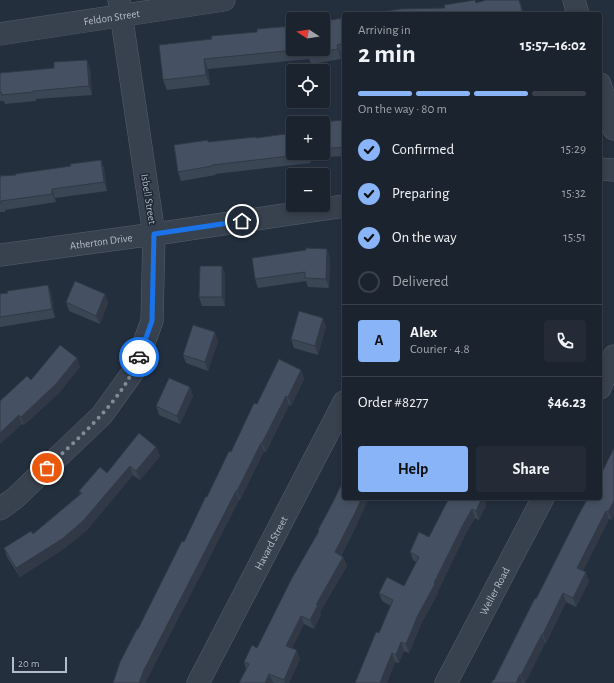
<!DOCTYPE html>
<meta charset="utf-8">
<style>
body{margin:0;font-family:"Alegreya Sans",sans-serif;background:#242b36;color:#f1f3f6;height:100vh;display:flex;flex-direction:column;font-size:15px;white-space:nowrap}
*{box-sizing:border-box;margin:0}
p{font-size:13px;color:#a0a4aa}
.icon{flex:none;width:22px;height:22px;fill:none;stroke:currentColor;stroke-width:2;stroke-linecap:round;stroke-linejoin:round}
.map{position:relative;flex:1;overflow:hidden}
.drawer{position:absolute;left:342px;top:12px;width:260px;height:488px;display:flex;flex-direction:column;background:#1b232e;border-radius:4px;box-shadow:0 2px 6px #0003,0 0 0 1px #39404a}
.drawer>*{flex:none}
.needle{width:26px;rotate:282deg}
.tools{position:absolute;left:286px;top:12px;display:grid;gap:8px}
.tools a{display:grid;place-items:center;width:44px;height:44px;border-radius:4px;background:#1b232e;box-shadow:0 2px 6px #0003,0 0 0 1px #39404a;font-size:20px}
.scale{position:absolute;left:12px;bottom:10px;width:55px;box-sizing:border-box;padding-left:4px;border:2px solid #b4bcc9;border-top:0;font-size:11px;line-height:14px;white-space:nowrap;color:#b4bcc9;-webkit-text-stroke:3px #1d2633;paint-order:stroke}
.pin{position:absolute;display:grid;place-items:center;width:34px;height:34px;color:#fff;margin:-17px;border:2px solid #fff;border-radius:50%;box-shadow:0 1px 4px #0007}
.courier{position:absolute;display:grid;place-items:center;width:40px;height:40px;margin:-20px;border:3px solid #1a73e8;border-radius:50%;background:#fff;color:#222;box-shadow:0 1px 5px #0007}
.overview em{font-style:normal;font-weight:700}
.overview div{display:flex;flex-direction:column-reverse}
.overview{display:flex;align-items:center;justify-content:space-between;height:68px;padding:0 16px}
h1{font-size:26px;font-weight:700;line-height:30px}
.bar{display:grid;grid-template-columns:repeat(4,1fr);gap:6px 4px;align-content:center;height:48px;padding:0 16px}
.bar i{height:5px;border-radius:3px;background:#39404a}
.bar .selected{background:#8ab4f8}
.bar p{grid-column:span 4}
.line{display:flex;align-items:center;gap:10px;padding:0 16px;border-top:1px solid #39404a}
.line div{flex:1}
.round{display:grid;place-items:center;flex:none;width:42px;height:42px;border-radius:4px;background:#242b36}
ol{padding:0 16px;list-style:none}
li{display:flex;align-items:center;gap:12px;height:44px}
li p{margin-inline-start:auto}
li .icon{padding:4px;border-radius:50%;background:#8ab4f8;color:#111;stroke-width:4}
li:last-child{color:#a0a4aa}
li i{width:22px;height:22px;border:2px solid #39404a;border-radius:50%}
.cta{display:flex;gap:8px;margin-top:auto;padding:8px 16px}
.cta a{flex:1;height:46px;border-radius:4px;background:#8ab4f8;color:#111;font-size:16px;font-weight:700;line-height:46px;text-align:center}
.cta a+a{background:#242b36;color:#f1f3f6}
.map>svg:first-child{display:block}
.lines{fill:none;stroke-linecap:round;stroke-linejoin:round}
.minor-casing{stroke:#565f6c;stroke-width:23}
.minor{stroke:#38414e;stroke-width:22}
.wall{fill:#3b4654}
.shaded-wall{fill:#303945}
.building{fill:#455162;stroke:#303945}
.done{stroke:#828b98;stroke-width:4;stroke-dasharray:0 7.2}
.route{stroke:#1a73e8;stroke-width:5}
.labels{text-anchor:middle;stroke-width:3;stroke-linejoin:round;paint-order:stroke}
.street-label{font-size:11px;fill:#b4bcc9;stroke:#1d2633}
</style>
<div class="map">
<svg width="614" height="683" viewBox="0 0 614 683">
<rect width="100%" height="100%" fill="#242f3e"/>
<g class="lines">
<defs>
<g id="minor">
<polyline points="574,0 578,14"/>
<path id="s1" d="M0 34 224 0"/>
<polyline points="600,84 614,129"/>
<polyline points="600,169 614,170"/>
<path id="s2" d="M0 255 169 232 344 206"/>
<polyline points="600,388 614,356"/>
<polyline points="0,509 14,499 102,415 133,372 152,321 154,234 119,0"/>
<path id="s3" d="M198 683 344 402"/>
<path id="s4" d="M446 683 543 498"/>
</g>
</defs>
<use href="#minor" class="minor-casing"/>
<use href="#minor" class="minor"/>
</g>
<g class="wall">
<polygon points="344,18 344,54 341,54 341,59 311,64 309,59 208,69 210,85 167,90 163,80 159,45 293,49"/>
<polygon points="90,68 92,95 36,99 36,101 5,104 4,101 0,101 0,73"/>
<polygon points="344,120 344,156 310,158 311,163 215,174 216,175 181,181 178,172 209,142 256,138 293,153 323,153 323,130"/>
<polygon points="101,160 104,168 107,191 55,198 56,202 5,210 5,212 0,212 0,176 16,175 71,166"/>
<polygon points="330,258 329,288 308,287 306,281 258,288 255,279"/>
<polygon points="222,266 225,275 225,306 202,306 199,297"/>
<polygon points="48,285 51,293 55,318 0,327 0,294"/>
<polygon points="105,294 108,303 100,324 69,311 66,302"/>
<polygon points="326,326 318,355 294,348 291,339"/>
<polygon points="218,341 208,371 186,363 183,355"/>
<polygon points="77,358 80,367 59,393 24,425 22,424 0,444 0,401 31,380"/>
<polygon points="301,370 304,379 291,406 289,405 266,452 264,451 240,500 239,500 147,679 145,683 113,683 138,629 231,452 257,404"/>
<polygon points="190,387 193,396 180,424 159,415 156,406"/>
<polygon points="156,447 160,456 140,480 133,475 87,530 65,548 20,577 7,557 4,548 33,534 80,494 79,491 107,473"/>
<polygon points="600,476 612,520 609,519 583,571 589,581 576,607 566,602 546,643 545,643 525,683 491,683 494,680 536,599"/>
<polygon points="449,498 484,498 486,505 479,520 475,518 467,531 438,591 438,593 421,624 409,653 404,651 399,663 395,662 387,683 355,683 379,633 391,606 382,601 379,593 404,586 416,562 413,560 410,552 429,537"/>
<polygon points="358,522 341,556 343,557 347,566 320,612 321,614 314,629 304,624 292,648 300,659 289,683 274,683 273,682 272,683 239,683 246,669 244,662 257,648 319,532 318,530"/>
</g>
<g class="shaded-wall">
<polygon points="519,0 520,0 524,14 523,14"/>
<polygon points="337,45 341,54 341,59 338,49"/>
<polygon points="204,59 208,69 210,85 206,75"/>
<polygon points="87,60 90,68 92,95 89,86"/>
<polygon points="307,153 308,153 310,158 311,163"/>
<polygon points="101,160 104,168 107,191 104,182"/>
<polygon points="52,189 55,198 56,202 52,194"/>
<polygon points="327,249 330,258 329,288 326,279"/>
<polygon points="222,266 225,275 225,306 222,297"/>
<polygon points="48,285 51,293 55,318 52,309"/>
<polygon points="105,294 108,303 100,324 96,316"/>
<polygon points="323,318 326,326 318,355 315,346"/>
<polygon points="215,332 218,341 208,371 205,362"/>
<polygon points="77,358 80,367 59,393 24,425 21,417"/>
<polygon points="301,370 304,379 291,406 288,397"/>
<polygon points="190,387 193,396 180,424 177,416"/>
<polygon points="286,396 289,405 266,452 262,443"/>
<polygon points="19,415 22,424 0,444 0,433"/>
<polygon points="261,443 264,451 240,500 237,491"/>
<polygon points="156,447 160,456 140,480 136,471"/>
<polygon points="130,466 133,475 87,530 65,548 20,577 16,568"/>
<polygon points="236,491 239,500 147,679 145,683 139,683 144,670"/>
<polygon points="362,498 369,498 358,522 338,561 335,552"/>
<polygon points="480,498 484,498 486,505 479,520 476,511"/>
<polygon points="614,501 614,516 612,520 608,512"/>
<polygon points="472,509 475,518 467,531 438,591 438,593 421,624 409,653 406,644 418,615 464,523"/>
<polygon points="606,511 609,519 580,577 577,568"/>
<polygon points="343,557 347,566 320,612 321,614 314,629 310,620 316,605"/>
<polygon points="586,572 589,581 576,607 573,598"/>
<polygon points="563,593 566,602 546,643 543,634"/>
<polygon points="301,616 304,624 289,654 286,646"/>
<polygon points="542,634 545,643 525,683 524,683 521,675"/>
<polygon points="401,642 404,651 399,663 396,655"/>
<polygon points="297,650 300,659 289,683 285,683 284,680"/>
<polygon points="392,653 395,662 387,683 380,683"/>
<polygon points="269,674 273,682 272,683 265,683"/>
<polygon points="520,674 523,683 516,683"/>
</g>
<g class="building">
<polygon points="475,0 476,3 486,0 519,0 523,14 368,14 400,9 445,8 444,5"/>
<polygon points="344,18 344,43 337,45 338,49 307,54 306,49 204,59 206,75 163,80 159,45 212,39 211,36 257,32 257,29 293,26 293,49 323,49 323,21"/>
<polygon points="87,60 89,86 33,91 33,92 2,95 1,92 0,92 0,73 54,68 54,62"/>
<polygon points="344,120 344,147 323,149 323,130 324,130 323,122"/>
<polygon points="293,133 293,153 307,153 307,154 212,165 212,166 178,172 174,145 208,140 208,142 255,137 256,138"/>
<polygon points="101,160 104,182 52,189 52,194 1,201 2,203 0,203 0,176 16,175 15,174 71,166 70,164"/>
<polygon points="306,248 327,249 326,279 305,278 305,272 255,279 252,258 306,250"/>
<polygon points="200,266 222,266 222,297 199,297"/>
<polygon points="75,281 105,294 96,316 66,302"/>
<polygon points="48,285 52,309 0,317 0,294 8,293 7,291"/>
<polygon points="299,311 323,318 315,346 291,339"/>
<polygon points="193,325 215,332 205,362 183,355"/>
<polygon points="60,345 77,358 56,384 21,417 19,415 0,433 0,401 27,376 31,380"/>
<polygon points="279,359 301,370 288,397 286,396 262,443 261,443 237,491 236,491 144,670 139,683 113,683 120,662 137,629 138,629 182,541 184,542 206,496 207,497 229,451 231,452 254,403 257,404"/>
<polygon points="169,378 190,387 177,416 156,406"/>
<polygon points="139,433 156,447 136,471 130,466 83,521 62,539 16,568 4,548 31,531 33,534 82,493 79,491 100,467 107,473"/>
<polygon points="614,448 614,501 608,512 606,511 577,568 586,572 573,598 563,593 543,634 542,634 521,675 520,674 516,683 491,683 493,680 494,680 535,598 536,599 578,516 588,498 600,498 600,476"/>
<polygon points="344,479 344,498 362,498 355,513 335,552 343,557 316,605 318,605 310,620 301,616 286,646 297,650 284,680 269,674 265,683 239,683 249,664 244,662 252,645 257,648 292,578 319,531 318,530 333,502"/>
<polygon points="449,498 482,498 476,511 472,509 464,523 434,583 435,584 418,615 406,644 401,642 396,655 392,653 380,683 355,683 376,632 379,633 393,600 379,593 387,577 404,586 419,557 410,552 419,532 429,537"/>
</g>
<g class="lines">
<path class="done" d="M47 468C80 436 123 401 139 357"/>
<polyline class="route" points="139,357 152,321 154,234 242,221"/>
</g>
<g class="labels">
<g class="street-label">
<text dy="4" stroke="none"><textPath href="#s1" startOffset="113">Feldon Street</textPath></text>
<text transform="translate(149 199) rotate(81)" y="4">Isbell Street</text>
<text dy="4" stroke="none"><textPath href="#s2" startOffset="102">Atherton Drive</textPath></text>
<text dy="4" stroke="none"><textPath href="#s3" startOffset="158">Havard Street</textPath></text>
<text dy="4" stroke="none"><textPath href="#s4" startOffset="104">Weller Road</textPath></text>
</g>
</g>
</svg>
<div class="tools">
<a><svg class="needle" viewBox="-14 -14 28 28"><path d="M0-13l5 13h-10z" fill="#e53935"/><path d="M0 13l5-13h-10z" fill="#a0a4aa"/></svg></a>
<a><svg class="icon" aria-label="locate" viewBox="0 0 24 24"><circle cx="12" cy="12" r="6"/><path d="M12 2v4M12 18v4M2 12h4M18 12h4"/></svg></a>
<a>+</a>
<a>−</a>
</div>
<div class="scale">20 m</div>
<div class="pin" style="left:47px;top:468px;background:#ea580c"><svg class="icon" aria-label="bag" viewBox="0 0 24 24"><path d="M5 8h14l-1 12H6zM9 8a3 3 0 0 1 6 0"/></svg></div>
<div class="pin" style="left:242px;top:221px;background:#1f2937"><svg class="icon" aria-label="home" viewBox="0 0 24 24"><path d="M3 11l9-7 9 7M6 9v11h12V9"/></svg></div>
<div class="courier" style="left:139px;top:357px"><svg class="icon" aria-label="car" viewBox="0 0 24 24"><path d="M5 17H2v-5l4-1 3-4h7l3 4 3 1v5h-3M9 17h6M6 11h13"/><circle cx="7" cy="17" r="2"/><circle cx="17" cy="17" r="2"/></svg></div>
<section class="drawer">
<div class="overview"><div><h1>2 min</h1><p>Arriving in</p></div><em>15:57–16:02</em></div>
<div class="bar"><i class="selected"></i><i class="selected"></i><i class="selected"></i><i></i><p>On the way · 80 m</p></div>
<ol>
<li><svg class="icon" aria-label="check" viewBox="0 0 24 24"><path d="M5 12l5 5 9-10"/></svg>Confirmed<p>15:29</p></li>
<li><svg class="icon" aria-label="check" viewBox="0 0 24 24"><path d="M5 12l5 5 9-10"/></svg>Preparing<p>15:32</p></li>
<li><svg class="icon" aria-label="check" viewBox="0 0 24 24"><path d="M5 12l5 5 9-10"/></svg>On the way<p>15:51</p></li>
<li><i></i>Delivered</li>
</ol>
<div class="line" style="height:72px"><b class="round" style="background:#8ab4f8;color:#111">A</b><div><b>Alex</b><p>Courier · 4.8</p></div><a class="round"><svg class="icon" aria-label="phone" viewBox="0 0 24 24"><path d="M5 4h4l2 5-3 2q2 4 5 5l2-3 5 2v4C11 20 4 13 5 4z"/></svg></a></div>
<div class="line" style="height:52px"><div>Order #8277</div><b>$46.23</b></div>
<div class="cta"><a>Help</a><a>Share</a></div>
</section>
</div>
